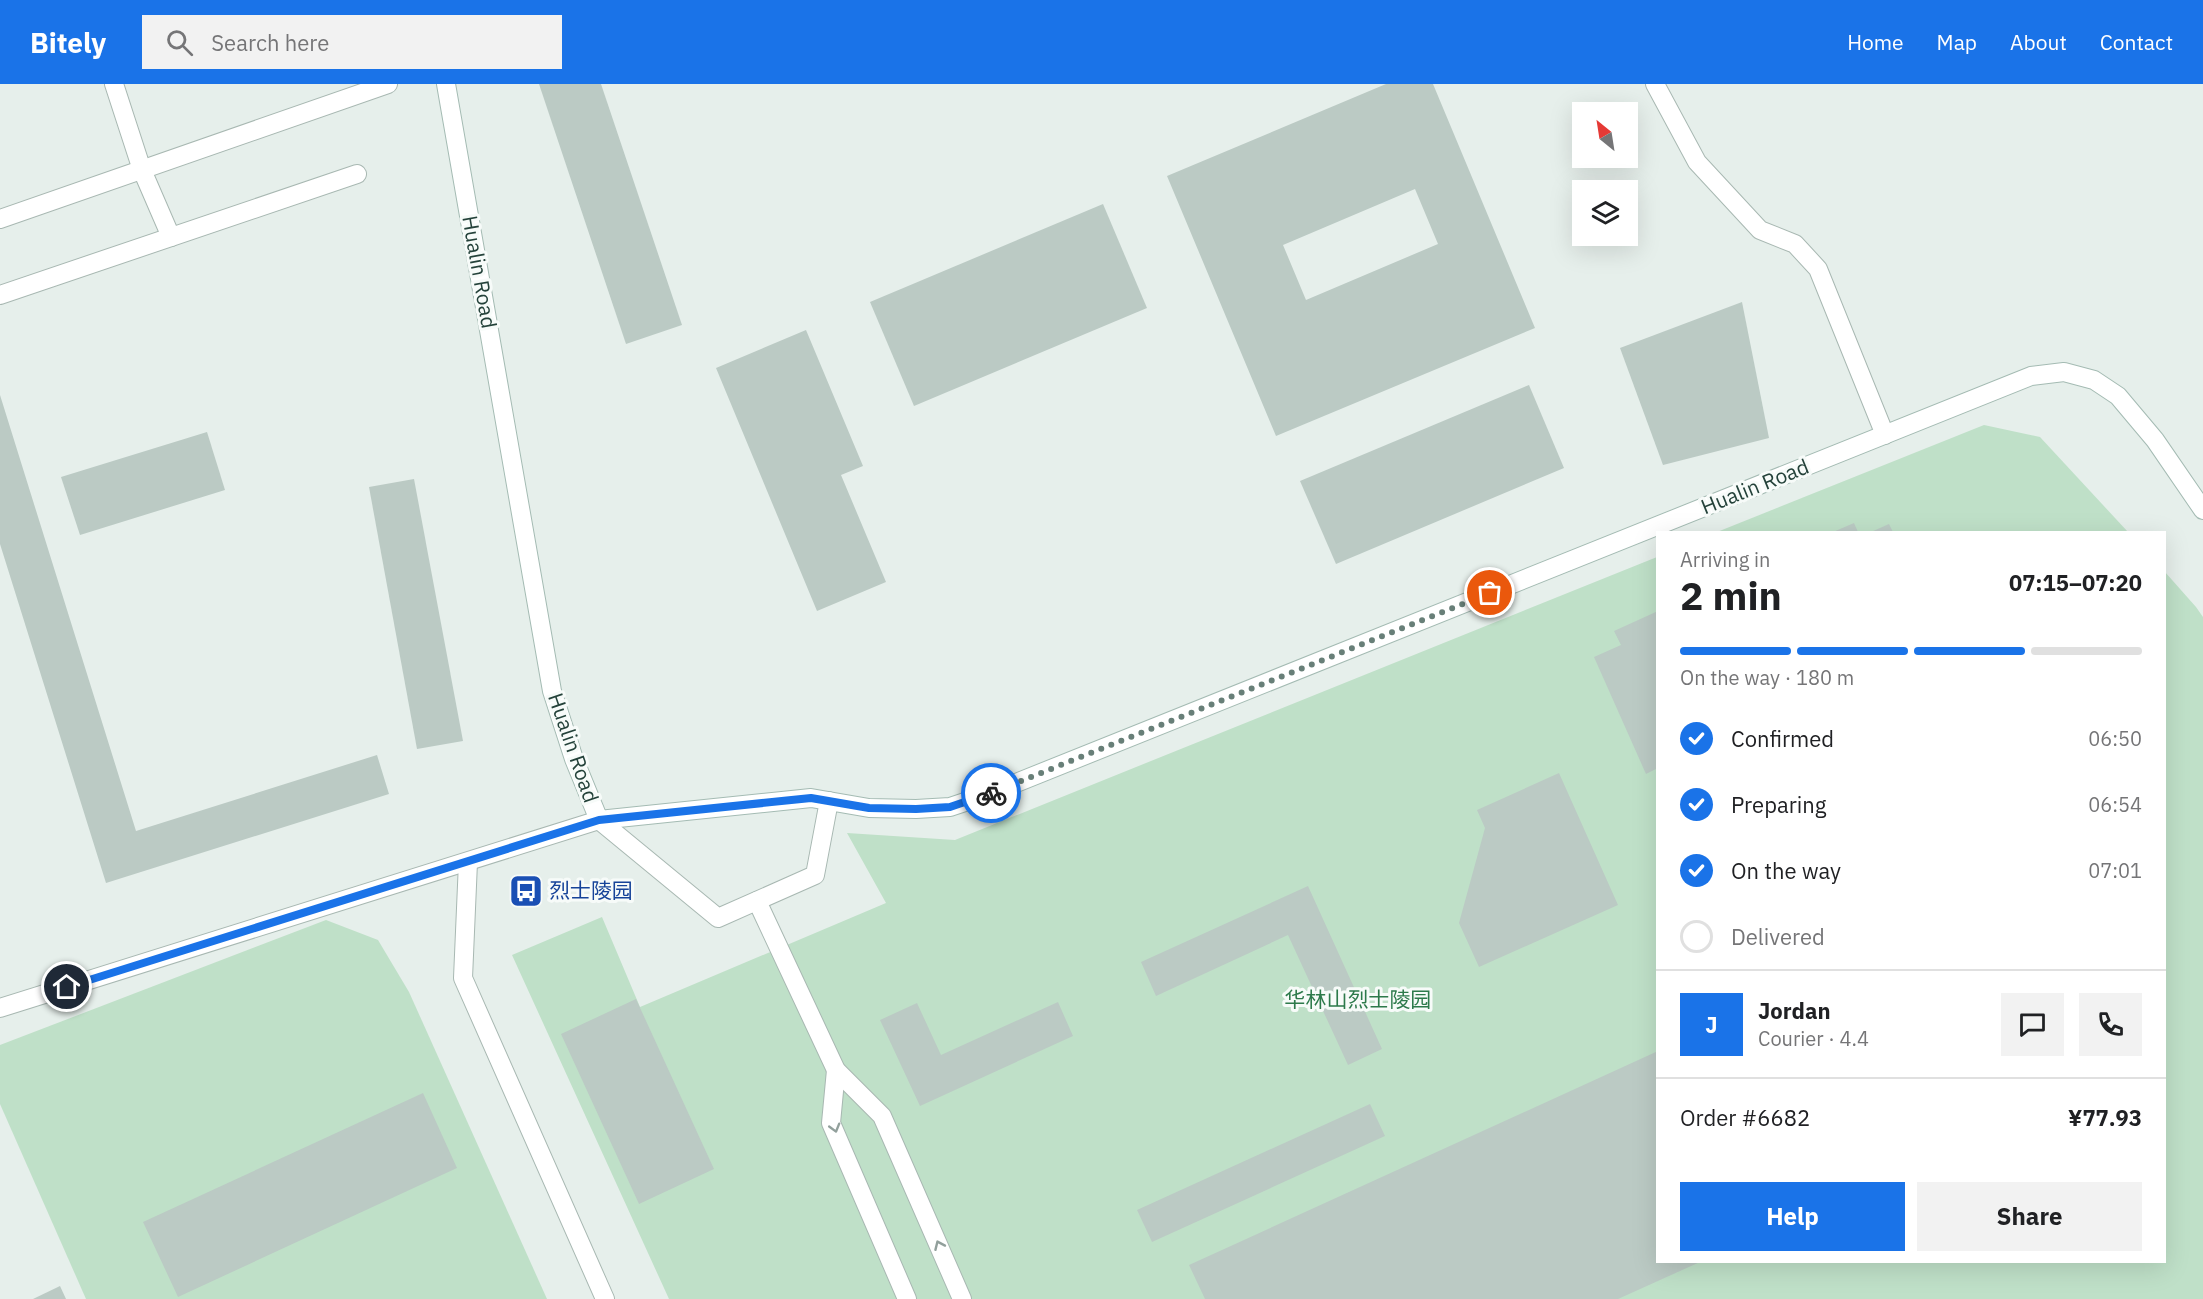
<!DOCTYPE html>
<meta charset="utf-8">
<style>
body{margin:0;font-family:"IBM Plex Sans","Noto Sans SC",sans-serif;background:#f2f2f2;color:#202124;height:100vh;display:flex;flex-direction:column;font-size:22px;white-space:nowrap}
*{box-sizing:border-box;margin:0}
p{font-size:20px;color:#757577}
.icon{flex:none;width:33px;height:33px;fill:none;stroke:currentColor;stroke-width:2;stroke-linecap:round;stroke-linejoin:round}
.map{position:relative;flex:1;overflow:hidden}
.details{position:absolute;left:1656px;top:447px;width:510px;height:732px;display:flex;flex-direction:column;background:#fff;border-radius:0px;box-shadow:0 6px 24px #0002}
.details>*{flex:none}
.needle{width:39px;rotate:330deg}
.tools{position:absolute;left:1572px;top:18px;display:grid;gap:12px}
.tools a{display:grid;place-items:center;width:66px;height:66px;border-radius:0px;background:#fff;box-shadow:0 6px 24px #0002;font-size:30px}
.pin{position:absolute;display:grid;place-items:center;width:51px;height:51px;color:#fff;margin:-26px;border:3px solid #fff;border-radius:50%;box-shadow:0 2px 6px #0007}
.courier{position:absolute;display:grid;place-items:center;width:60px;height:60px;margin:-30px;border:4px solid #1a73e8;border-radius:50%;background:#fff;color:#222;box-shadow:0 2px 8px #0007}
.summary em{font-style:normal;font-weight:700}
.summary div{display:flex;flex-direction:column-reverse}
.summary{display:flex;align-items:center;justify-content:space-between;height:102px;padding:0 24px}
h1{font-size:39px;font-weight:700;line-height:45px}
.bar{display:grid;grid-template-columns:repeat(4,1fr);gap:9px 6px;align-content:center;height:72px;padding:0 24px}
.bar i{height:8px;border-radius:4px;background:#e0e0e0}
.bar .current{background:#1a73e8}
.bar p{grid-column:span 4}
.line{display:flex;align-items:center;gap:15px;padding:0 24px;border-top:2px solid #e0e0e0}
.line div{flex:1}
.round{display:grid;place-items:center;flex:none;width:63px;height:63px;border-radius:0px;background:#f2f2f2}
ol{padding:0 24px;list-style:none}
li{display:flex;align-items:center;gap:18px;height:66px}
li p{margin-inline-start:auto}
li .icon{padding:6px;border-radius:50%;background:#1a73e8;color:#fff;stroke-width:4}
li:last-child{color:#757577}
li i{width:33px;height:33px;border:3px solid #e0e0e0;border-radius:50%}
.action{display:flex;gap:12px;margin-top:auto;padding:12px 24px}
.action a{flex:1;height:69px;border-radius:0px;background:#1a73e8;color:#fff;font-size:24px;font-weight:700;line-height:69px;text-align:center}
.action a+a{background:#f2f2f2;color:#202124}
header{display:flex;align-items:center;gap:36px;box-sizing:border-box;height:84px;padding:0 30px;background:#1a73e8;color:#fff}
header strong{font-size:28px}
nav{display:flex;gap:33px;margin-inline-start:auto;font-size:21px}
.search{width:420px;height:54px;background:#f2f2f2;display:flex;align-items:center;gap:15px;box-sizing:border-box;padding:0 21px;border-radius:0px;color:#757577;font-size:22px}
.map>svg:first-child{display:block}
.green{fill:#bfe0c8}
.building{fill:#bbcac4;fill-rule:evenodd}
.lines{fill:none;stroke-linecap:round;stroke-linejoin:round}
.lane-casing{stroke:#a8b8b2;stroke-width:20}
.street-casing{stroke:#a8b8b2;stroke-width:20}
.secondary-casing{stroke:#a4bbb3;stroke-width:20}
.lane{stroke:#fff;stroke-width:18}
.street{stroke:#fff;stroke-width:18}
.secondary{stroke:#fff;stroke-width:18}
.oneway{stroke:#92a09c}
.done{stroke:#687f78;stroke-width:6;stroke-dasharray:0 10.8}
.route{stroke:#1a73e8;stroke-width:8}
.labels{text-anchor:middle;stroke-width:6;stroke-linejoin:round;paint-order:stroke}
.street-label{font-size:21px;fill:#24423a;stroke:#f7fbf9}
.transit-label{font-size:21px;fill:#164399;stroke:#f7fbf9;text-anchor:start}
.park-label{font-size:21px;fill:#2d7a4b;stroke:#f7fbf9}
</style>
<header>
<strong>Bitely</strong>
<div class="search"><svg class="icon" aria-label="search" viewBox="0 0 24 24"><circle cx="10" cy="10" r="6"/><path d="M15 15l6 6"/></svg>Search here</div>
<nav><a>Home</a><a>Map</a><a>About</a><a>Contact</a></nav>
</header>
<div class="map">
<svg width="2203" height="1215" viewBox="0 0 2203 1215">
<rect width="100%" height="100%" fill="#e6efeb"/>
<g class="green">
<polygon points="1984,341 2040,353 2128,448 1717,448"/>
<polygon points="1657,473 1658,1178 2164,1178 2165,488 2196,523 2203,533 2203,1215 669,1215 512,871 602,833 640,923 886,819 847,749 955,756"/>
<polygon points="326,836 378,856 409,908 547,1215 86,1215 0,1020 0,961"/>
</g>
<g class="building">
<polygon points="539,0 601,0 682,241 626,260"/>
<path d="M1386 0H1433L1535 244 1276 352 1167 92ZM1415 105 1438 160 1306 216 1283 161Z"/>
<polygon points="1103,120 1147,224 914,322 870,218"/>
<polygon points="1742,218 1769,354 1663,381 1620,264"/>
<polygon points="806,246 863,382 841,391 886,498 817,527 716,284"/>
<polygon points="1529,301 1564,384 1336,480 1300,397"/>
<polygon points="0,311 136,747 377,671 389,710 106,799 0,460"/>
<polygon points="207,348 225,406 80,451 61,393"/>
<polygon points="414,395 463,657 417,665 369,403"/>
<polygon points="1854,439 1858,448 1833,448"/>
<polygon points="1889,440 1893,448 1871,448"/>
<polygon points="1658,527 1658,684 1646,690 1594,573 1621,561 1614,547"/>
<polygon points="1559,689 1618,821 1479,883 1459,839 1485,744 1477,726"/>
<polygon points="1308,802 1382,965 1348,981 1288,851 1156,912 1141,878"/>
<polygon points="636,915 714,1085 639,1120 561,950"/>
<polygon points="1058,918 1073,952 920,1022 880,936 917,919 941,971"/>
<polygon points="1658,967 1658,1178 1700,1178 1618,1215 1205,1215 1189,1181"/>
<polygon points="423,1009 457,1084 178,1213 143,1138"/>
<polygon points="1370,1020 1385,1052 1152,1158 1137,1126"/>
<polygon points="60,1202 66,1215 33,1215"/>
</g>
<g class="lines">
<defs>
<g id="lane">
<polyline points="114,0 142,86 171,153"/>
<polyline points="1655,0 1697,78 1760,146 1795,160 1818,185 1885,351"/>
<polyline points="0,135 388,0"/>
<polyline points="0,211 357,90"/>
<polyline points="599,736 718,834 815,791 829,717"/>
<polyline points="468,778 463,894 605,1215"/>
<polyline points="757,817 836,986 882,1032 962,1215"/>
<polyline points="836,986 831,1039 907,1215"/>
</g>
<polyline id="street" points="0,924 599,736"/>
<polyline id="secondary" points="446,0 552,607 574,675 599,736 811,714 869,724 916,725 950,723 986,711 2031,292 2064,288 2094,296 2118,312 2155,356 2203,426"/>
</defs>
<use href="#lane" class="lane-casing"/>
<use href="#street" class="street-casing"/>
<use href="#secondary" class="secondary-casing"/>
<use href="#lane" class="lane"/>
<use href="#street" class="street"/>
<use href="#secondary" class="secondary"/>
</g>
<defs><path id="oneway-chevron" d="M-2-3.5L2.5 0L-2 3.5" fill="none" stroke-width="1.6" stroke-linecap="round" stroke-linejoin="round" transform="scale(1.5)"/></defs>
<g class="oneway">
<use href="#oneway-chevron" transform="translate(835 1044) rotate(74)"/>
<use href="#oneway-chevron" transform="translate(939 1161) rotate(-114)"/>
</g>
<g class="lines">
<polyline class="done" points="991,709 1490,509"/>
<polyline class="route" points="67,903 599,736 811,714 869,724 916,725 950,723 991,709"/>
</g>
<defs>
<symbol id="bus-square" viewBox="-11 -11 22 22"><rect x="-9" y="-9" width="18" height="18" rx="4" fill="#1a4fb4" stroke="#f7fbf9"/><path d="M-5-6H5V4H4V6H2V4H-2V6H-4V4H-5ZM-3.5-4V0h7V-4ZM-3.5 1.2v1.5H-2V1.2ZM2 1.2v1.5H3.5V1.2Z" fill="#fff"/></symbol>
</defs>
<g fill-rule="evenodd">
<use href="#bus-square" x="507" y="788" width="38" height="38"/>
</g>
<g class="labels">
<g class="street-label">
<text transform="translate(479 188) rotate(80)" y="7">Hualin Road</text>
<text transform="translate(1755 403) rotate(-22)" y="7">Hualin Road</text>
<text transform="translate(573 664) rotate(71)" y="7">Hualin Road</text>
</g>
<g class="transit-label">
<text x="549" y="814">烈士陵园</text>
</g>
<g class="park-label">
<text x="1358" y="923">华林山烈士陵园</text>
</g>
</g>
</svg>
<div class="tools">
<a><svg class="needle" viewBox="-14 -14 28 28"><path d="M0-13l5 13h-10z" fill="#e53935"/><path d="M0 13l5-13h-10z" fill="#757577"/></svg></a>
<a><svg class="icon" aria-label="layers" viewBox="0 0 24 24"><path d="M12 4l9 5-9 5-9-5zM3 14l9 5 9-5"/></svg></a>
</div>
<div class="pin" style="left:1490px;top:509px;background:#ea580c"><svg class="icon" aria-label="bag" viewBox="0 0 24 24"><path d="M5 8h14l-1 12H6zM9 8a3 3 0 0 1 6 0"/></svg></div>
<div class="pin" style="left:67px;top:903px;background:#1f2937"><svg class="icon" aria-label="home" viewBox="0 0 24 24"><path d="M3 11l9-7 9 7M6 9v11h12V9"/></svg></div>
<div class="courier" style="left:991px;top:709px"><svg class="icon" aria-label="bike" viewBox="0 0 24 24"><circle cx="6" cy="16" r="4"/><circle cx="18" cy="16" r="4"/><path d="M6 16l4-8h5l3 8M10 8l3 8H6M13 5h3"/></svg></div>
<section class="details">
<div class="summary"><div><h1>2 min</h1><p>Arriving in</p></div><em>07:15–07:20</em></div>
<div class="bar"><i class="current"></i><i class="current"></i><i class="current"></i><i></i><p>On the way · 180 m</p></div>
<ol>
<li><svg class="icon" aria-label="check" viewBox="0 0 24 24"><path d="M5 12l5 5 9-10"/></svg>Confirmed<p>06:50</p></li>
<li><svg class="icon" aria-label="check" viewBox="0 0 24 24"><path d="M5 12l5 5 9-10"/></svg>Preparing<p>06:54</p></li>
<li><svg class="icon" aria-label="check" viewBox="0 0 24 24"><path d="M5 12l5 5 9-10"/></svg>On the way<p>07:01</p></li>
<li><i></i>Delivered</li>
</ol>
<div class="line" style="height:108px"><b class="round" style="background:#1a73e8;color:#fff">J</b><div><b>Jordan</b><p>Courier · 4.4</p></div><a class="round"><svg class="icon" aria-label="chat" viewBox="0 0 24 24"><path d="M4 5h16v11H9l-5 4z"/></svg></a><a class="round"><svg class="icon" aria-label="phone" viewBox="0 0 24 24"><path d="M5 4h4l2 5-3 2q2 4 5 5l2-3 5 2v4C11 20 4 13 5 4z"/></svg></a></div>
<div class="line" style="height:78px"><div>Order #6682</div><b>¥77.93</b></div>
<div class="action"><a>Help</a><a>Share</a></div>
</section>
</div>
